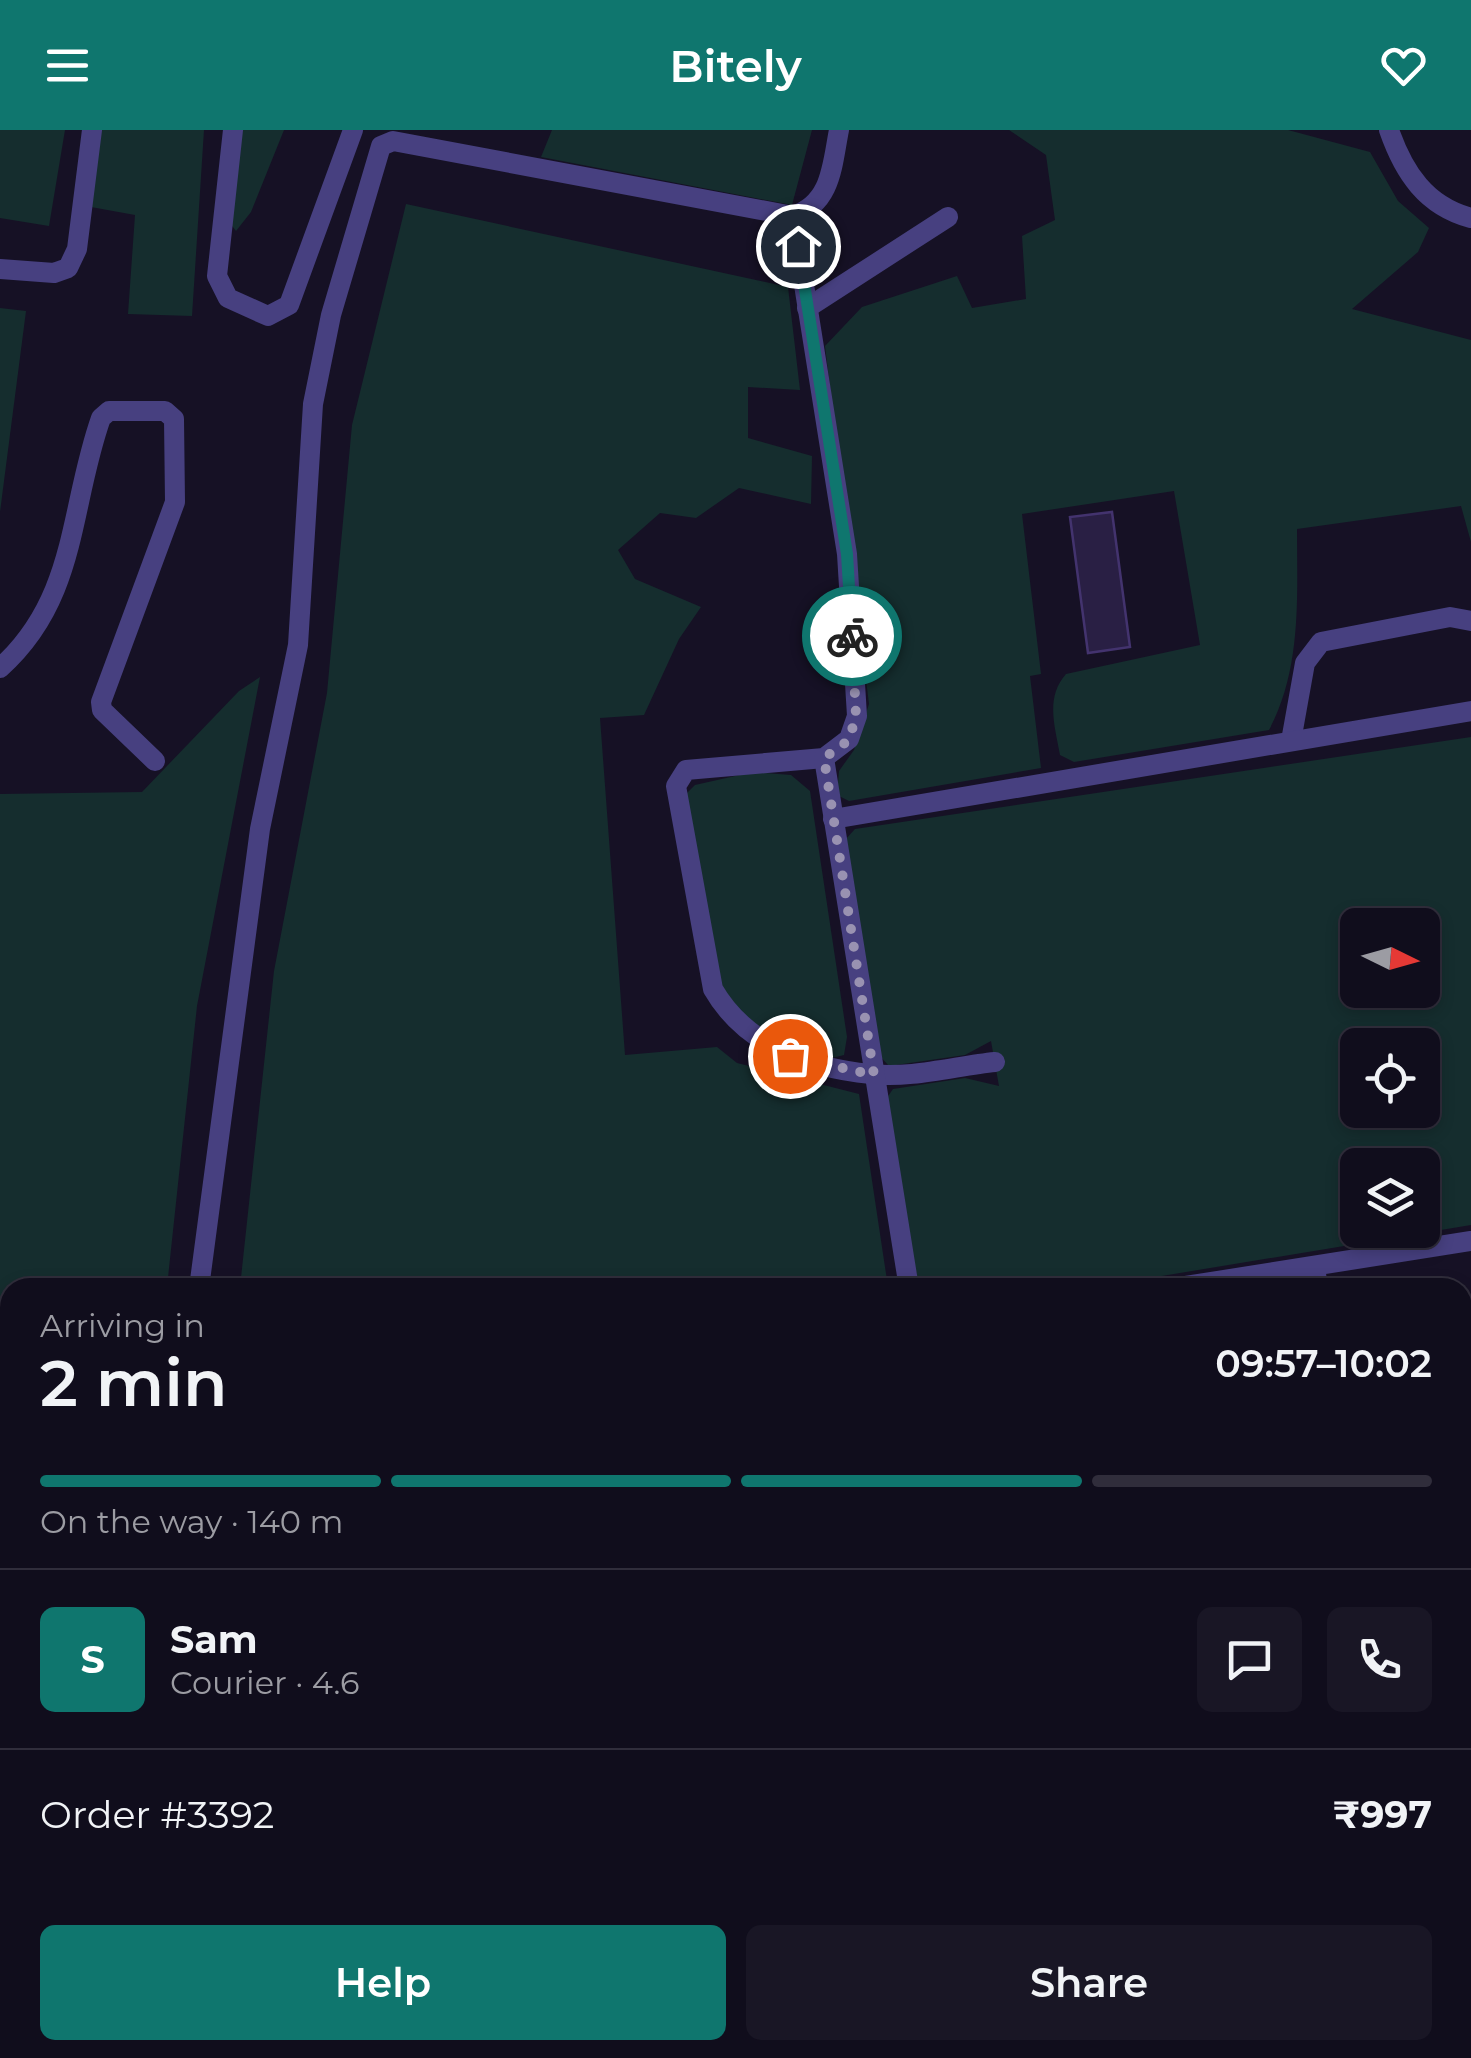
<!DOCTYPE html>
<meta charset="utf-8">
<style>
body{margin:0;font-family:Montserrat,sans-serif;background:#191625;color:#f1f3f6;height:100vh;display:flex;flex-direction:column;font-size:38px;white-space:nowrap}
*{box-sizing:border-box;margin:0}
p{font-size:32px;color:#9c9ca3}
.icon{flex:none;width:55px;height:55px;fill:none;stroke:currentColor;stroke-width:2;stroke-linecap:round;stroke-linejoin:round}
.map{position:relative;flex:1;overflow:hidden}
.details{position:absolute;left:0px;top:1148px;width:1472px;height:782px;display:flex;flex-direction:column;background:#100d1c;border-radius:30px 30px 0 0;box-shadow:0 5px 15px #0003,0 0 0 2px #302d3b}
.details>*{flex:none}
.needle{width:65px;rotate:95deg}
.buttons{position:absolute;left:1340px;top:778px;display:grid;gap:20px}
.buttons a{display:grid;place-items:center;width:100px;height:100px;border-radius:15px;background:#100d1c;box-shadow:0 5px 15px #0003,0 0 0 2px #302d3b;font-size:50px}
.pin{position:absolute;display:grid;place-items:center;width:85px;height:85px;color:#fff;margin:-42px;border:5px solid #fff;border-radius:50%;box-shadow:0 2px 10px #0007}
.courier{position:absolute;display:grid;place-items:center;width:100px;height:100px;margin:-50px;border:8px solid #0f766e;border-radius:50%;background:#fff;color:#222;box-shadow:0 2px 12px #0007}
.headline em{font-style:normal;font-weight:600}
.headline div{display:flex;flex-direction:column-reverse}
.headline{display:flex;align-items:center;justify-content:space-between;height:170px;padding:0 40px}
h1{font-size:65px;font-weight:600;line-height:75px}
.bar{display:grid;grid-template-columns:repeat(4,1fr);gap:15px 10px;align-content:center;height:120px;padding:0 40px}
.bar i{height:12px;border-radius:8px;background:#302d3b}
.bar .selected{background:#0f766e}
.bar p{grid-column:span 4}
.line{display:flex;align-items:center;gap:25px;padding:0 40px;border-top:2px solid #302d3b}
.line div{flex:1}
.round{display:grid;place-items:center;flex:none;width:105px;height:105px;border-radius:15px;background:#191625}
.primary-button{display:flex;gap:20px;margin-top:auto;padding:20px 40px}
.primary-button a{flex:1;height:115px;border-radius:15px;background:#0f766e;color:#fff;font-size:40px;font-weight:600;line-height:115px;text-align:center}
.primary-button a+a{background:#191625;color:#f1f3f6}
header{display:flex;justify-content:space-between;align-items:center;height:130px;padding:0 40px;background:#0f766e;color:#fff;font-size:45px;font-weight:600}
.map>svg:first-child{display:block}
.green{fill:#152d2e;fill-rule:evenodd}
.building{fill:#291f44;stroke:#43336e;stroke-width:2.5}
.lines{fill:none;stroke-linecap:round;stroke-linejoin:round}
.minor{stroke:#474080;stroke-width:20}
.done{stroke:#9992b1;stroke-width:10;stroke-dasharray:0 18}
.route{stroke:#0f766e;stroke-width:12}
</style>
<header><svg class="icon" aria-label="menu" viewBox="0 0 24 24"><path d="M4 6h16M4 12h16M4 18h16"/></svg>Bitely<svg class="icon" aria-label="heart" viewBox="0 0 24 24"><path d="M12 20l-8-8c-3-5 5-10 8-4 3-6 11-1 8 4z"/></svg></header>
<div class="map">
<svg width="1471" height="1928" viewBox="0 0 1471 1928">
<rect width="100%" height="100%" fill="#161125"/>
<g class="green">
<polygon points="0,0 65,0 49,96 0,88"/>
<polygon points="100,0 204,0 192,186 128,184 135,85 91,77"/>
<polygon points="234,0 284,0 251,82 236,101 226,88"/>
<polygon points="552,0 812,0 792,75 541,27"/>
<path d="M1009 0H1288L1370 22 1398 71 1429 98 1418 122 1352 179 1471 210V412L1461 376 1297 399C1297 467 1302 538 1269 600L1074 632 1060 625C1055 596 1045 568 1066 544L1200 515 1174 361 1022 384 1041 544 1030 546 1041 638 849 671 837 665 839 641 854 620 869 574 825 216 862 177 957 146 972 178 1026 169 1022 106 1055 90 1046 25Z"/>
<polygon points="406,74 788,157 800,260 748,257 748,308 812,326 811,374 739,358 696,388 660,383 618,420 635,449 701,477 679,509 644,585 600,588 625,925 717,917 737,933 859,964 888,1157 240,1157 274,841 327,563 352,295"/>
<polygon points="0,178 26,181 0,382"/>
<polygon points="260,547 197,876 167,1157 10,1158 10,1920 1033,1920 1044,1928 0,1928 0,664 142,662 239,561"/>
<path d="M1471 607V1095L1095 1157H919L884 972 893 959 965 948 999 956 991 911 965 925 889 936 877 923 845 710 855 699ZM1358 795H1422V860H1358ZM1358 915H1422V980H1358ZM1358 1035H1422V1100H1358Z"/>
<polygon points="753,642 791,645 810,661 847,907 844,925 824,930 748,890 716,859 683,667 695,655"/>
<polygon points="1130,1920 1274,1920 1258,1928 1123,1928"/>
</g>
<polygon class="building" points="1112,382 1130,517 1088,523 1070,387"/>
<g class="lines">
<g class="minor">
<polyline points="233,0 217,146 228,168 268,186 289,175 353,0"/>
<path d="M1389 0C1404 43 1426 76 1471 88"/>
<path d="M793 86 847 424 857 586 849 609 824 628 686 640 676 656 713 859C745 915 808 938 871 944 909 949 956 936 995 932"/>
<polyline points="0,139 54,143 68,138 77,119 92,0"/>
<polyline points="807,178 948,87"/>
<path d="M0 538C78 468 69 378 101 288L109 281H165L174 289 175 372 101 572 102 580 155 631"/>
<polyline points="1291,611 1305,533 1321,512 1450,487 1471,491"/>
<polyline points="824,628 909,1158"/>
<polyline points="833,689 1471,581"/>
<polyline points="1315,1137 1318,1158"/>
<path d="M199 1158 260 699 298 515 313 274 331 185 381 16 393 11 793 86C832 73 832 35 839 0"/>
<polyline points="1173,1158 1471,1111"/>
<polyline points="1462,1875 1471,1873"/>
<polyline points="1446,1920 1447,1928"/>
<polyline points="1087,1928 1093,1920"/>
</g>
</g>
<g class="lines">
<polyline class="done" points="790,926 874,945 824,628 849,610 856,586 852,506"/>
<polyline class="route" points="798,116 847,424 852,506"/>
</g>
</svg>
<div class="buttons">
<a><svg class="needle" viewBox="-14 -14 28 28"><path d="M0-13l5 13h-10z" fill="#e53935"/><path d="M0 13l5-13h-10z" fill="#9c9ca3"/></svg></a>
<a><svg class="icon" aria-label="locate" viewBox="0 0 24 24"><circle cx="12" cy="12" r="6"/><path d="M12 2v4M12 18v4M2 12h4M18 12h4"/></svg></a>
<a><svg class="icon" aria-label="layers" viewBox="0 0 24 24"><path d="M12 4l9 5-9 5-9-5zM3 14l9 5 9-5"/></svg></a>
</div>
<div class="pin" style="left:790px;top:926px;background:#ea580c"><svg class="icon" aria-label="bag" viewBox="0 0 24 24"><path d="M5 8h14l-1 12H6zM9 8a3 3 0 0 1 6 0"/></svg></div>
<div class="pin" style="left:798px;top:116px;background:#1f2937"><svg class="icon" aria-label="home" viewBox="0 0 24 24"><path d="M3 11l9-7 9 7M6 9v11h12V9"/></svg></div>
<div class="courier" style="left:852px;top:506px"><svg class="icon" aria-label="bike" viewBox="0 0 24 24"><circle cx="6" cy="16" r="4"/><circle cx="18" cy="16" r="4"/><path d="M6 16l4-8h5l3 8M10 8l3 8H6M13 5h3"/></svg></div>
<section class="details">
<div class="headline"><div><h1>2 min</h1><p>Arriving in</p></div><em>09:57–10:02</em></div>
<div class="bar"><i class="selected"></i><i class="selected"></i><i class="selected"></i><i></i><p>On the way · 140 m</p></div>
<div class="line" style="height:180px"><b class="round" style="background:#0f766e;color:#fff">S</b><div><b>Sam</b><p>Courier · 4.6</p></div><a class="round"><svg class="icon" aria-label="chat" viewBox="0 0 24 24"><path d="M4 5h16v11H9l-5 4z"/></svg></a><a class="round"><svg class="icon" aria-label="phone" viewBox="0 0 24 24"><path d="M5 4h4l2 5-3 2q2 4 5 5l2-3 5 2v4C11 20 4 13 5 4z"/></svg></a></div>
<div class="line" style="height:130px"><div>Order #3392</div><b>₹997</b></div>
<div class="primary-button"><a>Help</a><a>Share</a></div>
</section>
</div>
